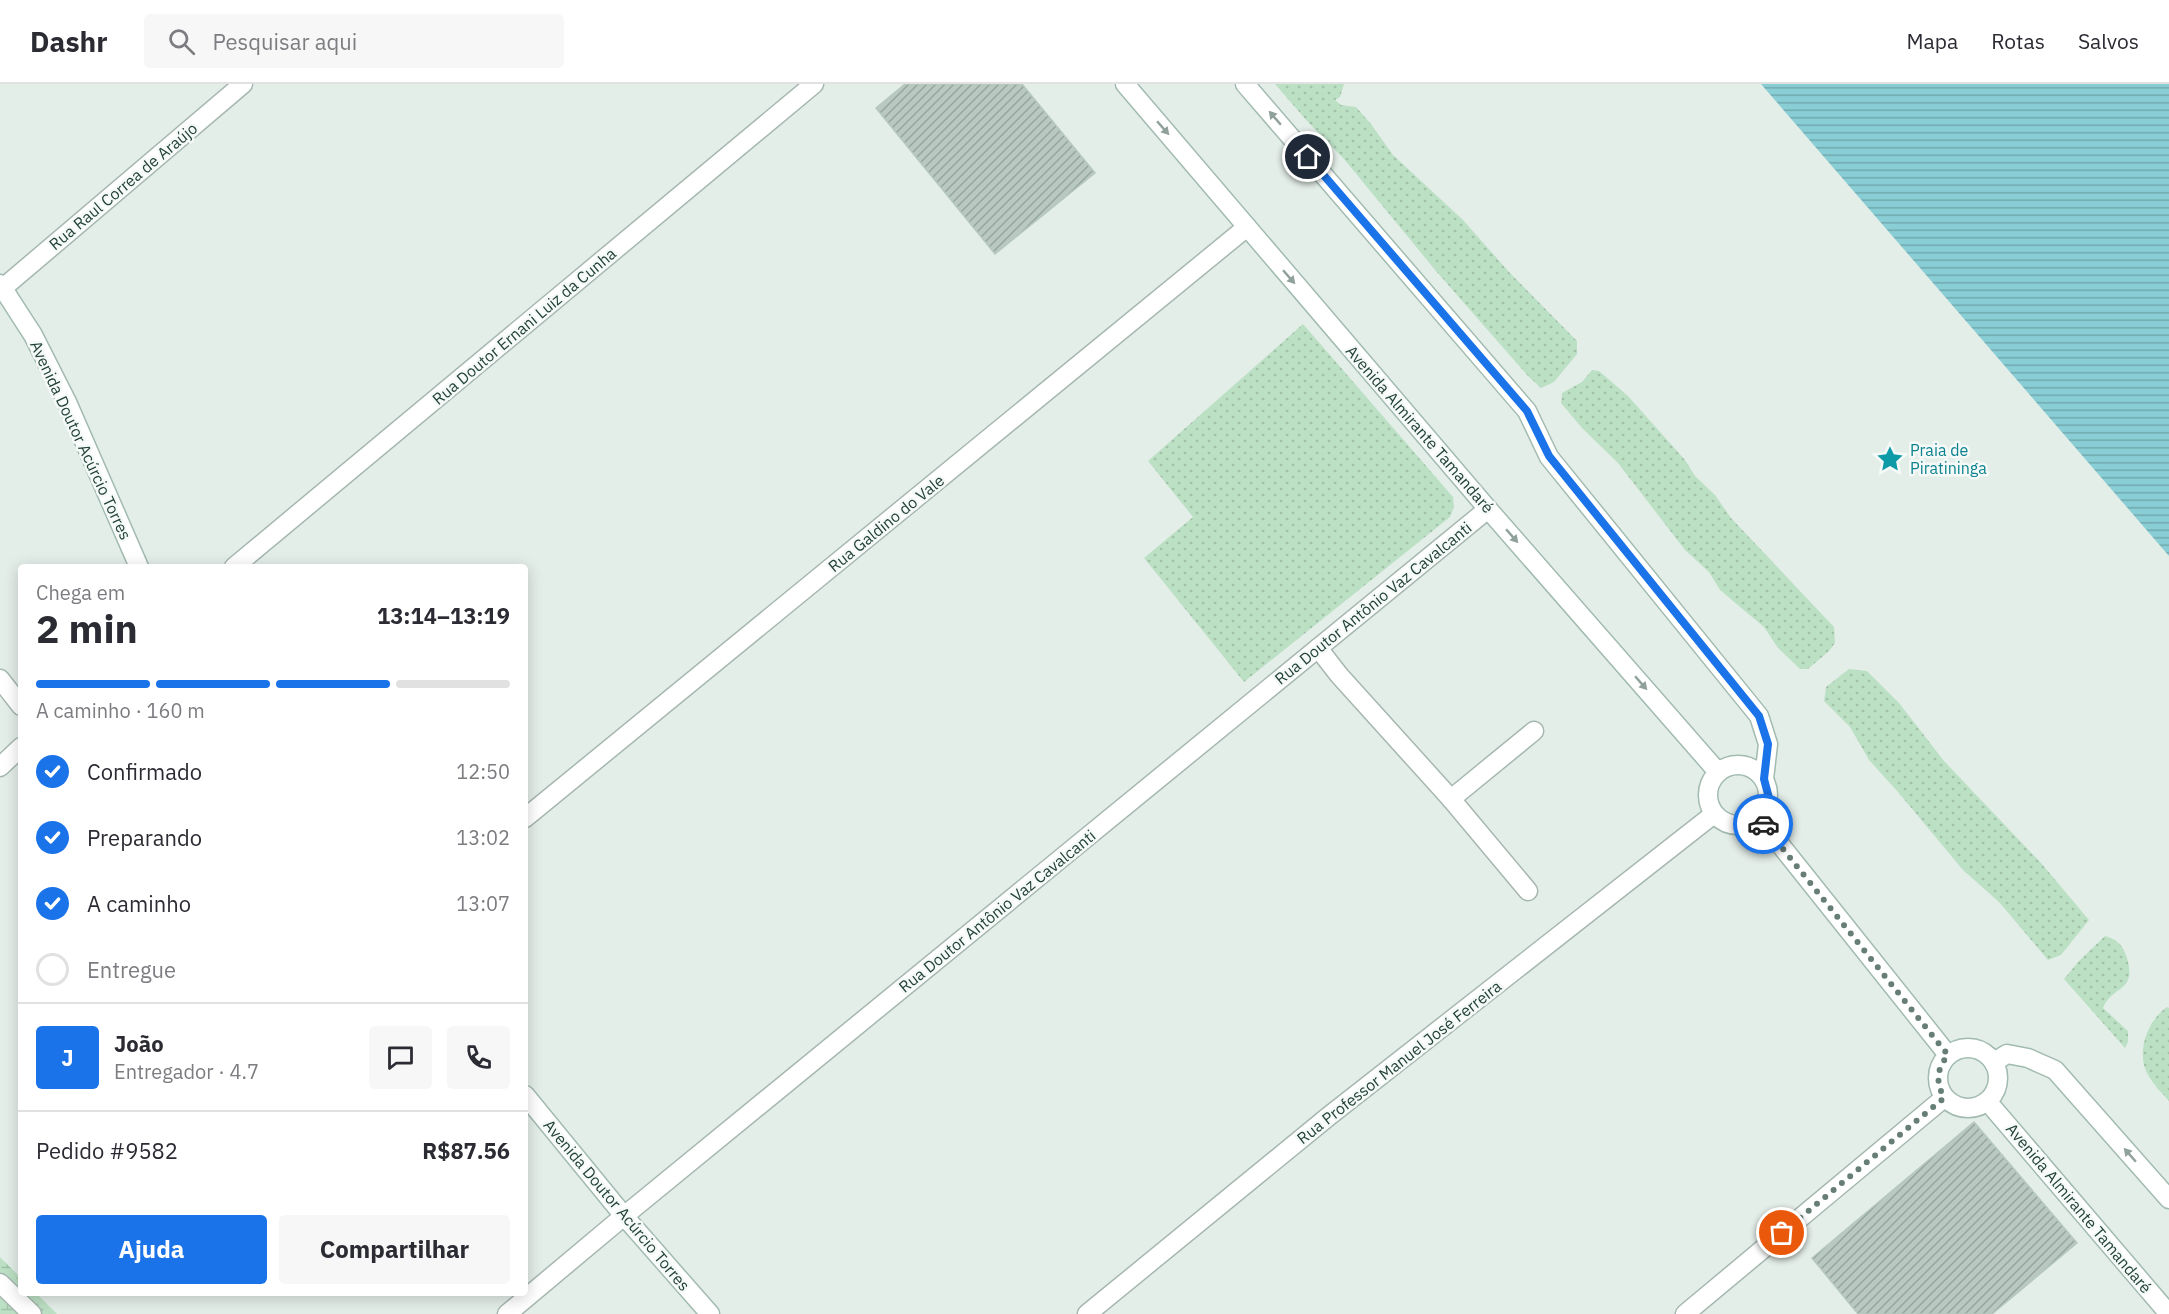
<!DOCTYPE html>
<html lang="pt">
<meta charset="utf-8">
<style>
body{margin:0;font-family:"IBM Plex Sans",sans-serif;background:#f7f7f7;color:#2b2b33;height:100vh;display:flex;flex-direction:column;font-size:22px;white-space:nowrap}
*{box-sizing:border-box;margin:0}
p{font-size:20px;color:#7c7c81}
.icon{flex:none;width:33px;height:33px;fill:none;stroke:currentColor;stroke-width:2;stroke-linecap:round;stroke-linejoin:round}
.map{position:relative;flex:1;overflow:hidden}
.side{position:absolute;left:18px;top:480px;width:510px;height:732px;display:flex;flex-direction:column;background:#fff;border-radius:6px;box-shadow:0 3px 15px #0003}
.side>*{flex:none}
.pin{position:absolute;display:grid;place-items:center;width:51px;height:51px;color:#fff;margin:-26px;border:3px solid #fff;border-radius:50%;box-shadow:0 2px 6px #0007}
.courier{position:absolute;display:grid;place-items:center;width:60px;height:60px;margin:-30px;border:4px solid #1a73e8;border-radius:50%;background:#fff;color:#222;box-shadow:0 2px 8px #0007}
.head em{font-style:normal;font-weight:700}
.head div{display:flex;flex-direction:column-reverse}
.head{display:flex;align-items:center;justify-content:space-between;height:102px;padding:0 18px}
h1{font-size:39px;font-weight:700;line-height:45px}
.bar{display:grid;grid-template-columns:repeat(4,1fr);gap:9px 6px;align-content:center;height:72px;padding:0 18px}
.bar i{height:8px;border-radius:4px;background:#e1e1e2}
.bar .active{background:#1a73e8}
.bar p{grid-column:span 4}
.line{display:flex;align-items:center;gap:15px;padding:0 18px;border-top:2px solid #e1e1e2}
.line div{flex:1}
.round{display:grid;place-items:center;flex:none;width:63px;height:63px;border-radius:6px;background:#f7f7f7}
ol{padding:0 18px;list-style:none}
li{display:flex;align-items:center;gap:18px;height:66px}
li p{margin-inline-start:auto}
li .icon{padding:6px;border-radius:50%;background:#1a73e8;color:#fff;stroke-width:4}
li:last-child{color:#7c7c81}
li i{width:33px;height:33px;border:3px solid #e1e1e2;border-radius:50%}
.button{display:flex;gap:12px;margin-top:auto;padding:12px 18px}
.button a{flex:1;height:69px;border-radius:6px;background:#1a73e8;color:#fff;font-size:24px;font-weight:700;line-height:69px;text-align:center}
.button a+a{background:#f7f7f7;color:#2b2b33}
header{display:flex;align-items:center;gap:36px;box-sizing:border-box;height:84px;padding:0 30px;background:#fff;border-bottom:2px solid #e1e1e2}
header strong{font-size:28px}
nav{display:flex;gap:33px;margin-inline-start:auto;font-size:21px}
.search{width:420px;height:54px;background:#f7f7f7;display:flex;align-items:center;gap:15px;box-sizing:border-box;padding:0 21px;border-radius:6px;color:#7c7c81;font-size:22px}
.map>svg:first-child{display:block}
.grass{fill:url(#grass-dots)}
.wetland{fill:url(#wetland-marsh)}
.water{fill:url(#water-rules)}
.building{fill:url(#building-hatch);stroke:#b6c8c0;stroke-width:1.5}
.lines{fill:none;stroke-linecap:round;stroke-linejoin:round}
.lane-casing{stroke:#a6b7b0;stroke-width:21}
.street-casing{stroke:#a6b7b0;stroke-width:21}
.secondary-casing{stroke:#a2bbb1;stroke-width:21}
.lane{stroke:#fff;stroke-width:18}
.street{stroke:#fff;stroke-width:18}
.secondary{stroke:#fff;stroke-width:18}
.oneway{fill:#90a09b}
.done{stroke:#667e75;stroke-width:6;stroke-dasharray:0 10.8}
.route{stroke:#1a73e8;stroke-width:8}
.labels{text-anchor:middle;stroke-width:5;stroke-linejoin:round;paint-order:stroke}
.street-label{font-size:16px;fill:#224137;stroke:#f5faf8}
.culture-label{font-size:16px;fill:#0d838f;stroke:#f5faf8;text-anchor:start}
</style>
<header>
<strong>Dashr</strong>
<div class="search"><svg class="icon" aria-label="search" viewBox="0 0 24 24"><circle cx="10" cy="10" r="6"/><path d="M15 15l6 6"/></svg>Pesquisar aqui</div>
<nav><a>Mapa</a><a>Rotas</a><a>Salvos</a></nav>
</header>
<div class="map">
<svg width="2169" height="1230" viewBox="0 0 2169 1230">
<defs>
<pattern id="grass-dots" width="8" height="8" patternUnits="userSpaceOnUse" patternTransform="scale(1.5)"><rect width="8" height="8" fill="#bce0c4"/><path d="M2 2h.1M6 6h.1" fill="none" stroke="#a1c1a9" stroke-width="1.8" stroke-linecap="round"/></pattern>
<pattern id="wetland-marsh" width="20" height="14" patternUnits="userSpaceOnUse" patternTransform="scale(1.5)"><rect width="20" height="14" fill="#bce0c4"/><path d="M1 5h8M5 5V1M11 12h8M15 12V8" fill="none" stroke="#a1c1a9"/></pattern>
<pattern id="water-rules" width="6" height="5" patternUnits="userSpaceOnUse" patternTransform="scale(1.5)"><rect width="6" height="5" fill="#8aced5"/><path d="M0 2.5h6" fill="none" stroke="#70a9ae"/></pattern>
<pattern id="building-hatch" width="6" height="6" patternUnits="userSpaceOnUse" patternTransform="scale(1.5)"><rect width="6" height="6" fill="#b9c9c2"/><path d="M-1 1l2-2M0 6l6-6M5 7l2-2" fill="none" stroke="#96a59e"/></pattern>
</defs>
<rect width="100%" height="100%" fill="#e4eee9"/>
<g class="grass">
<polygon points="1275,0 1344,0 1340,13 1335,16 1341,21 1356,23 1371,40 1393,71 1463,136 1509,188 1577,257 1577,270 1554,298 1541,304 1528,292 1436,187 1344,75 1307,37"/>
<polygon points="1303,240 1453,413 1454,423 1450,433 1244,598 1144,474 1193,433 1148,377"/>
<polygon points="1592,286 1599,287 1628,312 1685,376 1695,392 1715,411 1731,434 1834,543 1835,559 1829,567 1808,585 1800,585 1778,564 1764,543 1720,506 1709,488 1685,466 1618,379 1582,344 1561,319 1562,309 1582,298"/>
<polygon points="1849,585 1867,587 1899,619 1944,677 2041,779 2089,836 2061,871 2048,876 2000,819 1963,786 1898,708 1869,676 1850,643 1824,617 1826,603"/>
<path d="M2105 852C2118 856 2123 861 2127 874 2137 909 2113 900 2103 924L2128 947V958L2125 964 2064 895 2079 877Z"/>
<path d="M2167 923 2169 924V1017C2162 1009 2153 1000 2148 991 2135 968 2148 936 2167 923Z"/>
</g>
<polygon class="wetland" points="0,1173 21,1194 21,1209 36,1209 57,1230 0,1230"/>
<polygon class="water" points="1761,0 2169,0 2169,472"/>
<g class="building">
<polygon points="905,0 1022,0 1095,89 995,170 876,24"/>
<polygon points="1974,1038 2077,1159 1992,1230 1858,1230 1812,1174"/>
</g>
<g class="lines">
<defs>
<g id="lane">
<polyline points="1318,564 1339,591 1451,715 1528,807"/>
<polyline points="1451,715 1534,647"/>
</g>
<g id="street">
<polyline points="3,204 243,0"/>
<polyline points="234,483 814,0"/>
<polyline points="0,595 21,622"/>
<polyline points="0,683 21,663"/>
<polyline points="525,734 1247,143"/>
<polyline points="0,1199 32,1230"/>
<polyline points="507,1230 624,1132 1488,425"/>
<polyline points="1087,1230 1329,1032 1714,730"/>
<polyline points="1685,1230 1944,1014"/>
</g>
<g id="secondary">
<polyline points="1125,0 1488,425 1717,687"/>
<polyline points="1245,0 1527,327 1549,373 1759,632 1768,660 1764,695"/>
<polyline points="0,200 33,251 67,318 139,483"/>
<circle cx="1738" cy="711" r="30"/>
<polyline points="1759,734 1948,971"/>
<circle cx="1968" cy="994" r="30"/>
<polyline points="1994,978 2007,970 2028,974 2055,986 2169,1115"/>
<polyline points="525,1011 624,1132 710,1230"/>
<polyline points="1988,1018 2169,1230"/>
</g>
</defs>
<use href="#lane" class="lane-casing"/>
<use href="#street" class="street-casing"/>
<use href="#secondary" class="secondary-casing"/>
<use href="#lane" class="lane"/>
<use href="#street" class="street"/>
<use href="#secondary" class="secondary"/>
</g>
<defs><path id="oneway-solid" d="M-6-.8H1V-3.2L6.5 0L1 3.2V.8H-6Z" transform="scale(1.5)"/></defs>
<g class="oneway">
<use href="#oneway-solid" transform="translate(1275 34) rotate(-131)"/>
<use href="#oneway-solid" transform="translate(1163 44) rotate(49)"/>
<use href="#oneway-solid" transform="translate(1289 193) rotate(49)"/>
<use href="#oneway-solid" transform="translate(1512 452) rotate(49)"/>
<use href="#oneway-solid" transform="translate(1641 599) rotate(49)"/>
<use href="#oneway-solid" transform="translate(2130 1071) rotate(-131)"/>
</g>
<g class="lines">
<path class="done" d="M1763 740 1948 971C1936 986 1936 998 1944 1014L1782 1149"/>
<polyline class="route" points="1308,73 1527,327 1549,372 1759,632 1768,660 1764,695 1769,714 1759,734 1763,740"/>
</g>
<defs>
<symbol id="sight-bare" viewBox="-9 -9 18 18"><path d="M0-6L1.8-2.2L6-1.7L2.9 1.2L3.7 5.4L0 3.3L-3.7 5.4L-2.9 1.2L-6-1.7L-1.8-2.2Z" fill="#0f9aa8" stroke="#f5faf8" stroke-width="2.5" paint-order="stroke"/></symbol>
</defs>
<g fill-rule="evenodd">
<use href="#sight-bare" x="1871" y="356" width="38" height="38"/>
</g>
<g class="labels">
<g class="street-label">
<text transform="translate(123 102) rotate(-40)" y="6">Rua Raul Correa de Araújo</text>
<text transform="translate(524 242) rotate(-40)" y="6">Rua Doutor Ernani Luiz da Cunha</text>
<text transform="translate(1420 345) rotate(49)" y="6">Avenida Almirante Tamandaré</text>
<text transform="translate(81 356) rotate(65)" y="6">Avenida Doutor Acúrcio Torres</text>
<text transform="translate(886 439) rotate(-39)" y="6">Rua Galdino do Vale</text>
<text transform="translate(1373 519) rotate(-39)" y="6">Rua Doutor Antônio Vaz Cavalcanti</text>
<text transform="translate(997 827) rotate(-39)" y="6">Rua Doutor Antônio Vaz Cavalcanti</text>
<text transform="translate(1399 978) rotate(-38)" y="6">Rua Professor Manuel José Ferreira</text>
<text transform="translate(617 1121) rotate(50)" y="6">Avenida Doutor Acúrcio Torres</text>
<text transform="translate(2079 1124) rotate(50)" y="6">Avenida Almirante Tamandaré</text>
</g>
<g class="culture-label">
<text x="1910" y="372">Praia de<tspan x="1910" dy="18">Piratininga</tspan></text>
</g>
</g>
</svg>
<div class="pin" style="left:1782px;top:1149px;background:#ea580c"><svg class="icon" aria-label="bag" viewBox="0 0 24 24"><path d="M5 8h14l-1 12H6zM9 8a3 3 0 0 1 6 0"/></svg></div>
<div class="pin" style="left:1308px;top:73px;background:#1f2937"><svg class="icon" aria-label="home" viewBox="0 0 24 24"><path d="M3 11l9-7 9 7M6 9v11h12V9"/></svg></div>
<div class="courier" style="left:1763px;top:740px"><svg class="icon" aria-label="car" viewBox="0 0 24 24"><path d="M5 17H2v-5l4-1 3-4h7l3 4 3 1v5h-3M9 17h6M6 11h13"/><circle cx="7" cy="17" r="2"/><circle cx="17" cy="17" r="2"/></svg></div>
<section class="side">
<div class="head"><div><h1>2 min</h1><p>Chega em</p></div><em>13:14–13:19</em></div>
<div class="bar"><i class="active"></i><i class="active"></i><i class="active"></i><i></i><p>A caminho · 160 m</p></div>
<ol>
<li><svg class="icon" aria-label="check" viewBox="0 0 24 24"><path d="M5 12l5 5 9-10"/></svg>Confirmado<p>12:50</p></li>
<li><svg class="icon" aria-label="check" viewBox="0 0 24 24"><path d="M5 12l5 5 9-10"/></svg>Preparando<p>13:02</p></li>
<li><svg class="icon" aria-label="check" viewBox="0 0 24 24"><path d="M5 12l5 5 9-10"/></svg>A caminho<p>13:07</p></li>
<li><i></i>Entregue</li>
</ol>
<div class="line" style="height:108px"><b class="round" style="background:#1a73e8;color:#fff">J</b><div><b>João</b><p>Entregador · 4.7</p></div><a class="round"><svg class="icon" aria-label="chat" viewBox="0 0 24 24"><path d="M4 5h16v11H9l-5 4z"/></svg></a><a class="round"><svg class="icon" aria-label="phone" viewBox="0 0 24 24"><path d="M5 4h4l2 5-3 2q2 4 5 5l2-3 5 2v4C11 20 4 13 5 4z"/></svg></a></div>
<div class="line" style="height:78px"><div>Pedido #9582</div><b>R$87.56</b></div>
<div class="button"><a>Ajuda</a><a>Compartilhar</a></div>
</section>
</div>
